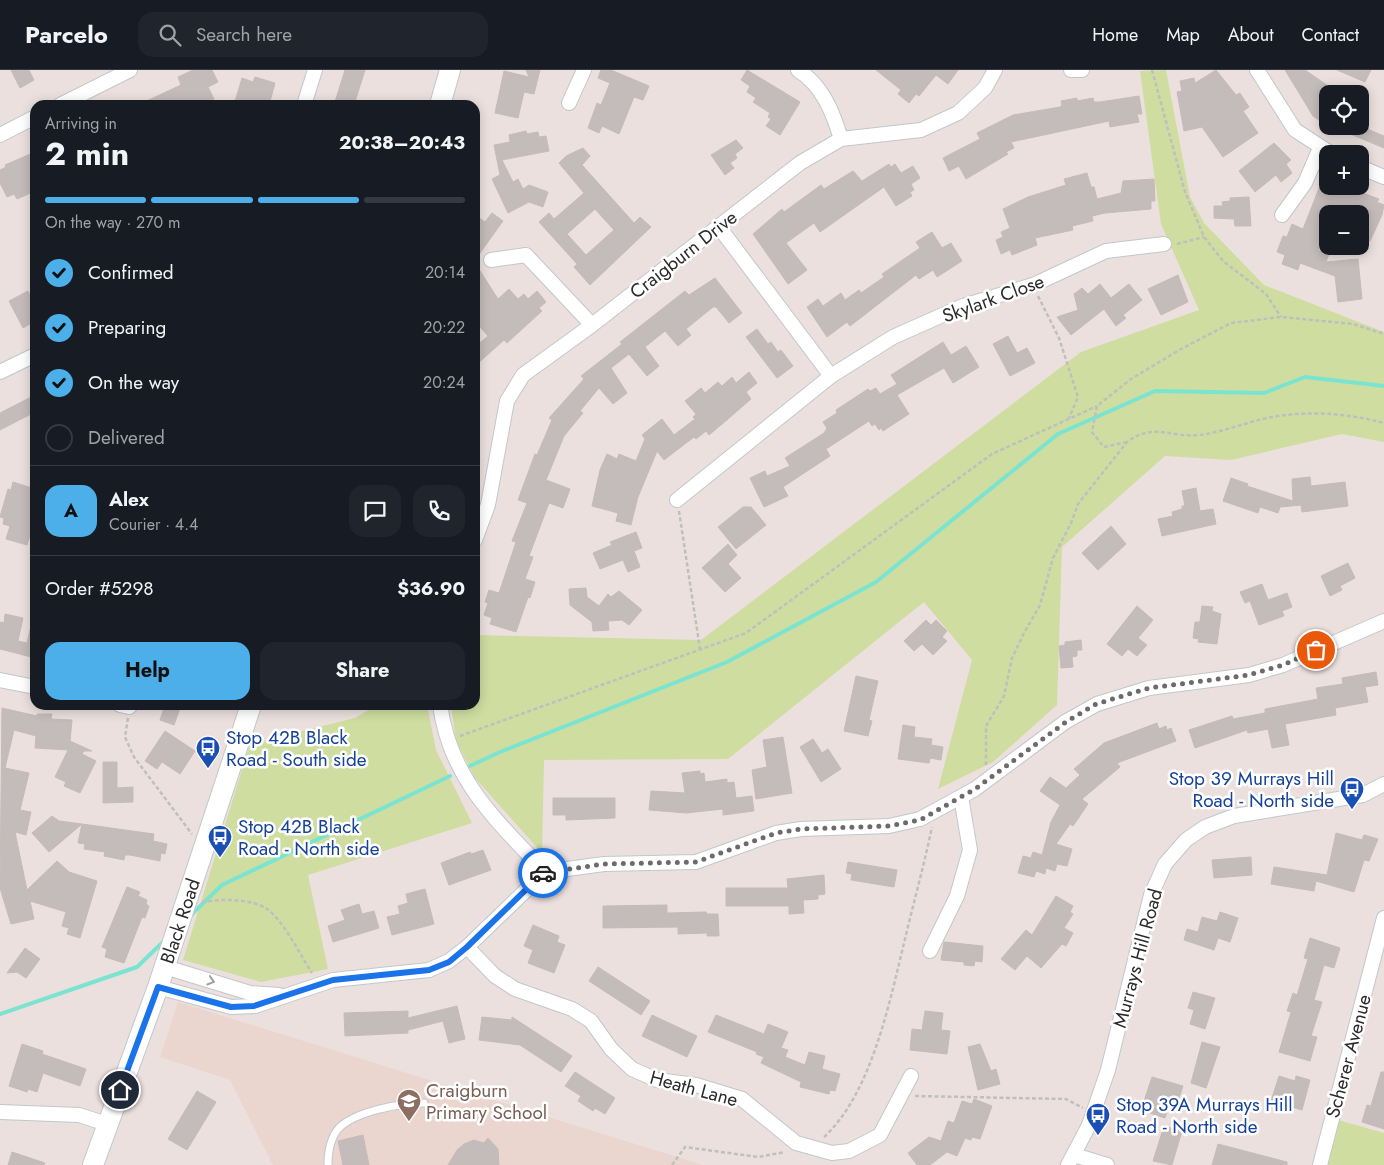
<!DOCTYPE html>
<meta charset="utf-8">
<style>
body{margin:0;font-family:Jost,sans-serif;background:#20242c;color:#f1f3f6;height:100vh;display:flex;flex-direction:column;font-size:19px;white-space:nowrap}
*{box-sizing:border-box;margin:0}
p{font-size:16px;color:#9ea1a6}
.icon{flex:none;width:28px;height:28px;fill:none;stroke:currentColor;stroke-width:2;stroke-linecap:round;stroke-linejoin:round}
.map{position:relative;flex:1;overflow:hidden}
.drawer{position:absolute;left:30px;top:30px;width:450px;height:610px;display:flex;flex-direction:column;background:#171b24;border-radius:15px;box-shadow:0 2px 12px #0003}
.drawer>*{flex:none}
.tools{position:absolute;left:1319px;top:15px;display:grid;gap:10px}
.tools a{display:grid;place-items:center;width:50px;height:50px;border-radius:10px;background:#171b24;box-shadow:0 2px 12px #0003;font-size:25px}
.pin{position:absolute;display:grid;place-items:center;width:42px;height:42px;color:#fff;margin:-21px;border:2px solid #fff;border-radius:50%;box-shadow:0 1px 5px #0007}
.courier{position:absolute;display:grid;place-items:center;width:50px;height:50px;margin:-25px;border:4px solid #1a73e8;border-radius:50%;background:#fff;color:#222;box-shadow:0 1px 6px #0007}
.summary em{font-style:normal;font-weight:700}
.summary div{display:flex;flex-direction:column-reverse}
.summary{display:flex;align-items:center;justify-content:space-between;height:85px;padding:0 15px}
h1{font-size:32px;font-weight:700;line-height:38px}
.bar{display:grid;grid-template-columns:repeat(4,1fr);gap:8px 5px;align-content:center;height:60px;padding:0 15px}
.bar i{height:6px;border-radius:4px;background:#363941}
.bar .selected{background:#4dafea}
.bar p{grid-column:span 4}
.line{display:flex;align-items:center;gap:12px;padding:0 15px;border-top:1px solid #363941}
.line div{flex:1}
.round{display:grid;place-items:center;flex:none;width:52px;height:52px;border-radius:15px;background:#20242c}
ol{padding:0 15px;list-style:none}
li{display:flex;align-items:center;gap:15px;height:55px}
li p{margin-inline-start:auto}
li .icon{padding:5px;border-radius:50%;background:#4dafea;color:#111;stroke-width:4}
li:last-child{color:#9ea1a6}
li i{width:28px;height:28px;border:2px solid #363941;border-radius:50%}
.primary-button{display:flex;gap:10px;margin-top:auto;padding:10px 15px}
.primary-button a{flex:1;height:58px;border-radius:15px;background:#4dafea;color:#111;font-size:20px;font-weight:700;line-height:58px;text-align:center}
.primary-button a+a{background:#20242c;color:#f1f3f6}
header{display:flex;align-items:center;gap:30px;box-sizing:border-box;height:70px;padding:0 25px;background:#171b24;border-bottom:1px solid #363941}
header strong{font-size:24px}
nav{display:flex;gap:28px;margin-inline-start:auto;font-size:18px}
.search{width:350px;height:45px;background:#20242c;display:flex;align-items:center;gap:12px;box-sizing:border-box;padding:0 18px;border-radius:15px;color:#9ea1a6;font-size:19px}
.map>svg:first-child{display:block}
.education{fill:#ebd6cf}
.green{fill:#cfdda0}
.lines{fill:none;stroke-linecap:round;stroke-linejoin:round}
.stream{stroke:#7be4d1;stroke-width:4}
.building{fill:#c4bcba;stroke:#c7bbb8;fill-rule:evenodd}
.service-casing{stroke:#c0c8cc;stroke-width:9}
.minor-casing{stroke:#c0c8cc;stroke-width:16}
.secondary-casing{stroke:#c0c8cc;stroke-width:22}
.path{stroke:#bfbfbf;stroke-width:2.5;stroke-dasharray:4 2.5;stroke-linecap:butt}
.service{stroke:#fff;stroke-width:7}
.minor{stroke:#fff;stroke-width:14}
.secondary{stroke:#fff;stroke-width:20}
.oneway{stroke:#a0a0a0}
.done{stroke:#6e6a6a;stroke-width:5;stroke-dasharray:0 9}
.route{stroke:#1a73e8;stroke-width:6}
.labels{text-anchor:middle;stroke-width:5;stroke-linejoin:round;paint-order:stroke}
.street-label{font-size:19px;fill:#2b2b2b;stroke:#fff}
.transit-label{font-size:19px;fill:#164399;stroke:#fff;text-anchor:start}
.education-label{font-size:19px;fill:#785e54;stroke:#fff;text-anchor:start}
</style>
<header>
<strong>Parcelo</strong>
<div class="search"><svg class="icon" aria-label="search" viewBox="0 0 24 24"><circle cx="10" cy="10" r="6"/><path d="M15 15l6 6"/></svg>Search here</div>
<nav><a>Home</a><a>Map</a><a>About</a><a>Contact</a></nav>
</header>
<div class="map">
<svg width="1384" height="1095" viewBox="0 0 1384 1095">
<rect width="100%" height="100%" fill="#ebe0de"/>
<polygon class="education" points="178,932 703,1095 273,1095 230,1010 160,987"/>
<g class="green">
<polygon points="1166,0 1190,127 1204,153 1264,215 1384,262 1384,372 1342,364 1231,390 1165,386 1062,477 1057,635 993,692 938,719 972,590 924,532 728,689 544,690 542,783 475,708 456,671 451,635 475,635 475,565 701,570 1081,282 1199,240 1161,154 1140,1"/>
<polygon points="377,635 427,635 436,680 472,753 308,805 328,899 261,912 183,890 250,674 355,648"/>
<polygon points="1338,1050 1384,1063 1384,1095 1327,1095"/>
</g>
<g class="lines">
<g class="stream">
<polyline points="470,696 500,682 727,592 876,512 1058,364 1155,321 1264,323 1305,307 1384,316"/>
<polyline points="191,845 222,815 450,706"/>
<polyline points="0,944 137,897 164,871"/>
</g>
</g>
<g class="building">
<polygon points="11,0 29,0 34,10 20,18"/>
<polygon points="193,0 212,0 218,12 208,17 214,29 203,35 138,35 181,15 178,7"/>
<polygon points="345,0 365,0 354,35 334,35"/>
<polygon points="526,0 540,0 534,24 524,22 518,48 495,43 504,1 529,7"/>
<polygon points="601,0 611,0 649,16 643,30 634,27 619,64 602,56 599,63 588,58 597,33 601,35 610,13 598,8"/>
<polygon points="747,0 800,32 780,65 766,56 771,49 768,47 770,43 753,32 756,28 747,22 750,16 741,10"/>
<polygon points="876,0 958,0 948,14 936,5 919,26 916,24 909,33 898,24 901,20"/>
<polygon points="1216,0 1236,25 1240,23 1249,37 1243,41 1258,63 1223,87 1202,57 1184,61 1177,22 1182,21 1180,11 1194,8 1195,13"/>
<polygon points="1285,0 1305,0 1340,24 1328,24 1328,56 1313,46"/>
<polygon points="1337,0 1371,0 1365,12"/>
<polygon points="255,7 275,13 269,35 234,35 242,8 253,12"/>
<polygon points="1139,26 1142,44 1137,44 1139,52 1110,57 1109,51 1011,72 1014,78 1006,82 1008,84 966,109 959,96 949,101 943,88 980,69 977,63 1013,45 1060,37 1062,35 1061,31 1077,28 1077,31 1093,28 1094,32 1100,32"/>
<polygon points="1331,56 1360,56 1384,66 1384,78"/>
<polygon points="526,61 527,64 538,62 539,67 546,66 549,81 502,90 513,112 518,109 523,119 529,115 548,122 543,137 529,132 508,143 492,109 500,105 494,75 510,72 509,65"/>
<polygon points="736,70 743,78 735,84 737,88 730,93 734,98 725,105 711,85"/>
<polygon points="1274,73 1291,90 1286,94 1292,103 1281,112 1276,105 1255,122 1239,101"/>
<path d="M583 78 590 86 582 95 634 153 640 147 651 157 590 215 574 197 577 194 539 152 549 143 554 149 584 123 559 93 566 86ZM595 139 614 160 586 185 567 164Z"/>
<polygon points="35,82 35,121 17,129 14,124 7,127 0,113 0,100 6,97 5,95"/>
<polygon points="889,94 891,97 895,94 901,103 913,96 920,108 911,114 914,120 910,122 912,126 896,136 884,117 820,162 814,153 786,173 807,200 788,214 753,164 782,139 784,142 821,115 824,119 853,101 862,111"/>
<polygon points="1087,103 1091,117 1094,117 1097,129 1121,123 1123,111 1154,109 1155,131 1151,131 1151,139 1105,143 1092,146 1093,151 1072,156 1073,160 1035,168 1037,175 1012,185 1010,180 1001,184 996,170 1003,167 1001,162 1010,158 1003,139 1028,127 1066,115 1064,109"/>
<polygon points="1320,116 1353,116 1352,119 1379,129 1377,132 1384,135 1382,145 1370,171 1360,167 1360,144 1328,144 1328,157 1318,180 1329,184 1326,192 1358,189 1362,229 1338,232 1335,206 1300,193 1298,200 1282,194 1285,185 1277,182 1283,166 1287,167 1292,154 1303,159"/>
<polygon points="1249,127 1251,156 1235,156 1234,149 1214,148 1214,136 1223,136 1222,132 1230,131 1230,128"/>
<polygon points="492,143 503,151 475,190 475,145 485,152"/>
<polygon points="932,162 942,178 951,173 962,191 937,207 933,200 919,209 916,205 850,256 847,252 827,267 807,237 818,229 823,236 841,223 845,230 859,220 861,223 884,207 882,204 920,178 916,172"/>
<polygon points="475,193 498,229 509,219 518,229 524,224 528,229 537,221 546,232 539,238 542,241 507,273 504,270 475,296 475,277 488,266 475,251"/>
<polygon points="1178,205 1188,232 1161,245 1148,219"/>
<polygon points="715,208 742,243 729,253 716,237 713,237 686,259 691,265 678,276 665,261 645,277 659,296 647,306 629,284 611,298 627,323 613,334 599,318 580,341 583,343 564,366 546,410 570,419 563,438 549,433 529,486 533,487 525,509 535,512 530,528 528,527 516,562 490,554 492,548 484,545 488,533 485,532 489,520 499,523 516,472 512,471 527,433 518,430 535,384 537,385 552,350 549,348 584,309 581,306 622,274 620,272 685,221 689,225"/>
<polygon points="1100,214 1111,228 1129,214 1142,230 1123,245 1126,248 1116,256 1104,239 1071,265 1057,247 1078,240 1074,224 1082,218 1088,224"/>
<polygon points="28,221 35,235 35,251 23,258 9,231"/>
<polygon points="757,259 768,274 771,272 778,282 781,280 793,296 777,308 746,267"/>
<polygon points="1008,266 1017,283 1027,278 1035,293 1010,306 993,274"/>
<polygon points="943,272 951,285 966,276 979,297 953,313 944,298 897,325 909,344 883,361 881,358 879,360 875,354 872,356 869,351 826,379 830,386 783,417 788,426 764,437 750,408 765,401 767,406 790,396 785,388 824,363 827,358 823,352 837,343 836,340 868,319 870,321 876,318 880,324 897,314 891,305"/>
<polygon points="749,302 757,313 746,322 751,329 728,349 709,365 706,361 696,369 694,367 664,390 657,381 638,427 631,455 616,451 618,443 592,436 600,400 607,384 617,389 619,384 636,391 645,369 642,365 662,349 674,365 695,349 693,347 696,344 685,331 701,318 705,323 718,312 722,316 732,307 736,313"/>
<polygon points="35,325 35,342 0,360 0,343"/>
<polygon points="1310,407 1311,416 1345,412 1348,436 1302,442 1301,435 1280,437 1278,443 1260,437 1258,443 1223,431 1231,408 1248,414 1247,416 1293,431 1292,409"/>
<polygon points="13,412 35,419 35,439 30,455 33,456 27,475 6,469 10,456 3,454 4,448 0,447 8,419 11,420"/>
<polygon points="1196,418 1200,441 1213,439 1216,454 1162,466 1158,449 1173,446 1172,442 1182,439 1182,436 1185,436 1182,421"/>
<polygon points="743,437 751,437 766,455 736,479 718,457"/>
<polygon points="1111,456 1126,474 1098,500 1082,483"/>
<polygon points="636,462 642,478 634,481 640,497 628,502 623,490 600,499 593,483 612,475 610,472"/>
<polygon points="728,474 737,485 728,494 741,508 725,522 702,498"/>
<polygon points="1348,493 1355,508 1340,516 1342,520 1330,526 1321,506"/>
<polygon points="1262,514 1268,530 1287,523 1292,537 1282,541 1284,546 1259,555 1250,531 1245,533 1240,522"/>
<polygon points="586,518 587,527 599,536 608,524 611,527 619,521 642,540 629,555 622,550 608,551 609,560 593,561 592,552 570,535 569,519"/>
<polygon points="1137,536 1153,550 1138,568 1147,575 1137,586 1128,579 1122,586 1107,574"/>
<polygon points="1202,536 1213,537 1212,541 1221,544 1217,574 1198,572 1199,569 1193,568 1195,552 1200,552"/>
<polygon points="5,544 23,548 18,571 27,573 31,556 35,556 35,588 0,579 0,552 4,553"/>
<polygon points="926,550 931,555 936,550 947,561 942,567 947,571 933,585 922,574 914,581 904,571"/>
<polygon points="1081,570 1082,580 1077,580 1077,586 1072,587 1073,597 1061,598 1059,576 1065,575 1065,572"/>
<polygon points="1376,602 1378,615 1365,617 1368,632 1335,638 1336,645 1285,654 1289,675 1272,678 1268,659 1248,663 1247,660 1195,678 1189,660 1232,646 1233,649 1265,643 1265,639 1318,629 1316,618 1343,614 1342,608"/>
<polygon points="856,606 878,611 869,650 872,651 868,666 844,661"/>
<polygon points="165,635 181,635 174,655 160,650"/>
<polygon points="2,638 37,646 37,644 52,644 51,649 72,650 70,671 92,681 84,681 82,684 96,691 80,723 64,716 66,712 55,707 68,680 35,678 36,666 14,660 5,698 29,703 20,740 31,742 26,765 15,762 27,820 57,791 69,802 97,811 80,868 67,864 69,858 62,856 66,842 30,831 34,849 11,854 0,818"/>
<polygon points="1157,653 1159,659 1166,656 1167,660 1171,658 1176,671 1117,693 1120,697 1082,729 1088,734 1073,756 1070,754 1056,774 1072,779 1067,796 1057,794 1055,801 1046,798 1045,804 1036,801 1034,807 1018,803 1023,786 1031,788 1033,782 1042,785 1051,752 1060,735 1040,721 1050,707 1066,718 1080,705 1074,699 1104,673"/>
<polygon points="903,655 915,657 914,667 932,669 931,675 943,677 941,690 930,688 929,693 898,689"/>
<polygon points="165,661 195,681 180,704 162,692 157,699 145,691"/>
<polygon points="783,667 792,723 756,729 752,700 767,697 763,670"/>
<polygon points="813,669 822,683 828,679 841,699 821,712 800,677"/>
<polygon points="103,692 117,692 117,718 133,717 133,732 103,733"/>
<polygon points="700,701 700,704 704,703 705,712 727,709 727,713 734,712 736,728 752,726 754,741 723,745 723,739 686,743 649,740 651,721 685,723 682,703"/>
<polygon points="553,728 615,728 615,748 566,750 566,745 553,745"/>
<polygon points="52,746 59,751 82,754 49,782 32,763"/>
<polygon points="82,754 154,764 153,771 167,774 165,784 161,783 160,791 130,785 125,785 124,790 104,786 105,782 84,779 85,774 78,773"/>
<polygon points="1336,763 1362,770 1364,765 1378,769 1369,791 1364,790 1354,822 1316,811 1314,821 1271,814 1274,797 1327,805"/>
<polygon points="483,780 491,800 449,815 441,793 470,782 471,784"/>
<polygon points="1251,787 1252,805 1214,808 1212,790"/>
<polygon points="848,792 897,800 894,817 851,810 852,804 846,803"/>
<polygon points="824,805 825,824 818,825 818,829 803,830 804,843 789,844 789,836 726,836 726,818 788,818 787,809"/>
<polygon points="127,817 140,822 138,826 147,830 146,834 149,836 145,848 142,847 124,893 105,887 107,879 102,877"/>
<polygon points="425,819 434,854 392,865 387,847 400,844 398,836 408,833 406,824"/>
<polygon points="1056,826 1073,836 1070,842 1073,844 1064,858 1073,863 1066,876 1062,874 1041,898 1027,886 1015,900 1001,889 1026,860 1032,865"/>
<polygon points="359,834 362,844 374,841 379,858 333,872 328,856 345,850 341,840"/>
<polygon points="667,835 667,843 706,842 707,844 718,844 719,866 707,866 707,863 678,864 678,857 603,858 603,836"/>
<polygon points="1220,842 1238,848 1230,872 1218,868 1214,880 1184,870 1187,859 1198,862 1202,847 1217,851"/>
<polygon points="533,855 559,866 557,872 565,875 554,903 528,893 533,880 524,876"/>
<polygon points="1310,868 1340,878 1334,898 1324,895 1314,930 1322,932 1311,966 1317,967 1310,991 1279,982 1291,942 1287,941 1293,923 1297,925 1308,889 1304,888"/>
<polygon points="944,872 983,876 982,892 975,891 974,896 964,895 964,892 941,890"/>
<polygon points="25,878 40,889 26,908 17,902 7,903"/>
<polygon points="598,897 650,931 641,945 589,911"/>
<polygon points="1193,922 1215,928 1205,959 1190,954 1194,940 1188,938"/>
<polygon points="457,936 465,969 449,973 443,951 408,960 408,963 345,966 344,943 408,941 408,948"/>
<polygon points="925,941 943,943 941,960 950,961 947,984 910,980 912,959 922,960"/>
<polygon points="652,945 697,966 687,987 642,966"/>
<polygon points="716,945 764,964 768,954 788,962 781,978 788,980 785,987 805,995 809,982 825,986 822,999 840,1004 835,1021 830,1020 829,1024 800,1017 801,1012 761,993 764,987 756,984 757,982 708,962"/>
<polygon points="482,947 512,950 512,947 572,986 561,1002 520,975 479,970"/>
<polygon points="1202,972 1220,977 1206,1018 1191,1013"/>
<polygon points="22,974 43,981 42,984 86,999 80,1016 43,1003 37,1022 28,1019 27,1022 9,1016"/>
<polygon points="980,974 991,1001 996,999 1000,1014 978,1020 968,977"/>
<polygon points="575,1002 615,1028 605,1044 595,1038 593,1041 578,1031 581,1026 565,1016"/>
<polygon points="1381,1002 1384,1002 1384,1059 1362,1052 1367,1035 1371,1036"/>
<polygon points="1279,1006 1295,1011 1296,1006 1310,1010 1302,1040 1271,1031"/>
<polygon points="1152,1007 1183,1016 1177,1034 1170,1032 1165,1048 1141,1040"/>
<polygon points="197,1021 216,1032 187,1080 168,1069"/>
<polygon points="974,1029 992,1036 980,1069 972,1067 971,1070 965,1068 957,1086 947,1082 930,1095 917,1095 908,1083 929,1067 941,1071 948,1051 954,1053 962,1031 972,1034"/>
<polygon points="1164,1056 1182,1061 1172,1095 1153,1091"/>
<polygon points="363,1065 369,1095 343,1095 338,1071"/>
<polygon points="488,1068 498,1079 499,1095 448,1095 457,1080 464,1074 474,1070 484,1073"/>
<polygon points="1218,1074 1287,1092 1287,1095 1212,1095"/>
<polygon points="12,1082 45,1093 44,1095 8,1095"/>
</g>
<g class="lines">
<defs>
<path id="service" d="M328 1095C328 1083 330 1068 339 1058 356 1041 401 1033 424 1033"/>
<g id="minor">
<path d="M798 0C822 15 833 42 841 69"/>
<polyline points="1071,0 1082,0"/>
<polyline points="1257,0 1295,60 1332,84"/>
<polyline points="569,33 584,0"/>
<polyline points="60,35 130,0"/>
<polyline points="304,35 315,0"/>
<polyline points="0,65 35,47"/>
<polyline points="1360,97 1384,107"/>
<polyline points="1282,145 1305,113 1320,78"/>
<polyline points="719,157 831,306"/>
<polyline points="491,190 526,185 592,255"/>
<polyline points="0,302 35,285"/>
<polyline points="677,430 831,306 893,267 963,236 1033,215 1106,181 1164,174"/>
<polyline points="475,470 488,435 507,331 523,305 592,255 800,93 841,69 921,60 958,43 985,18 995,0"/>
<polyline points="0,610 35,617"/>
<polyline points="120,635 129,637 131,635"/>
<path d="M440 635C450 709 496 750 545 802"/>
<polyline points="467,877 495,906 515,919 572,939 591,951 611,979 632,999 657,1010 696,1015 742,1029 796,1073 832,1083 849,1081 880,1065 911,1006"/>
<polyline points="930,881 957,826 970,780 961,727"/>
<polyline points="165,897 250,923 279,925"/>
<polyline points="158,917 231,937 255,936 333,910 429,900 449,891 467,877 545,802 604,794 696,792 776,763 801,759 889,756 920,749 975,719 1065,652 1097,634 1149,618 1249,605 1283,595 1384,551"/>
<polyline points="0,1042 79,1045 107,1054"/>
<polyline points="1074,1085 1107,1095"/>
<polyline points="1068,1095 1089,1055 1108,1000 1151,825 1165,794 1186,770 1205,757 1234,746 1363,725 1384,714"/>
<polyline points="1320,1095 1384,848"/>
</g>
<g id="secondary">
<polyline points="440,35 450,0"/>
<path id="s1" d="M93 1095 158 917 251 635"/>
</g>
</defs>
<use href="#service" class="service-casing"/>
<use href="#minor" class="minor-casing"/>
<use href="#secondary" class="secondary-casing"/>
<g class="path">
<polyline points="1152,0 1185,122 1204,167 1223,191 1266,224 1281,247"/>
<polyline points="1177,174 1204,167"/>
<polyline points="1038,226 1059,268 1078,327 1069,348"/>
<polyline points="1127,372 1104,377 1092,362 1097,336 1131,309 1181,279 1231,253 1281,247 1353,254 1384,264"/>
<polyline points="679,441 700,579"/>
<polyline points="128,648 125,667 134,687 192,764"/>
<polyline points="460,666 746,563 992,384 1097,336"/>
<path d="M986 695V656L1004 626 1012 588 1024 563 1040 535 1053 488 1071 453 1078 434 1127 372C1154 352 1170 368 1200 365 1222 362 1245 353 1267 348 1304 340 1347 343 1384 353"/>
<path d="M202 832C222 829 250 828 267 839 283 850 301 886 312 903"/>
<polyline points="915,1026 1066,1029 1083,1038"/>
<path d="M824 1067C872 1023 890 930 905 869 914 831 924 795 932 757"/>
<polyline points="672,1095 685,1077 758,1087 785,1082"/>
</g>
<use href="#service" class="service"/>
<use href="#minor" class="minor"/>
<use href="#secondary" class="secondary"/>
</g>
<defs><path id="oneway-chevron" d="M-2-3.5L2.5 0L-2 3.5" fill="none" stroke-width="1.6" stroke-linecap="round" stroke-linejoin="round" transform="scale(1.25)"/></defs>
<use class="oneway" href="#oneway-chevron" transform="translate(211 911) rotate(17)"/>
<g class="lines">
<polyline class="done" points="543,803 604,794 696,792 776,763 801,759 889,756 920,750 975,719 1066,652 1096,634 1149,618 1249,605 1283,595 1316,580"/>
<polyline class="route" points="120,1020 158,917 231,937 254,936 333,910 429,900 449,892 467,877 543,803"/>
</g>
<defs>
<symbol id="bus-pin" viewBox="-11 -11 22 30"><path d="M0 17L-7.5 6A9.5 9.5 0 1 1 7.5 6Z" fill="#1a4fb4" stroke="#fff"/><path d="M-5-6H5V4H4V6H2V4H-2V6H-4V4H-5ZM-3.5-4V0h7V-4ZM-3.5 1.2v1.5H-2V1.2ZM2 1.2v1.5H3.5V1.2Z" fill="#fff"/></symbol>
<symbol id="school-pin" viewBox="-11 -11 22 30"><path d="M0 17L-7.5 6A9.5 9.5 0 1 1 7.5 6Z" fill="#8d6e63" stroke="#fff"/><path d="M0-5L7-2L0 1L-7-2ZM-4 1L0 2.5L4 1V4Q0 6-4 4Z" fill="#fff"/></symbol>
</defs>
<g fill-rule="evenodd">
<use href="#bus-pin" x="194" y="664" width="28" height="38"/>
<use href="#bus-pin" x="1338" y="705" width="28" height="38"/>
<use href="#bus-pin" x="206" y="753" width="28" height="38"/>
<use href="#school-pin" x="395" y="1017" width="28" height="38"/>
<use href="#bus-pin" x="1084" y="1031" width="28" height="38"/>
</g>
<g class="labels">
<g class="street-label">
<text transform="translate(683 184) rotate(-38)" y="7">Craigburn Drive</text>
<text transform="translate(993 228) rotate(-20)" y="7">Skylark Close</text>
<text dy="7" stroke="none"><textPath href="#s1" startOffset="259">Black Road</textPath></text>
<text transform="translate(1137 888) rotate(-75)" y="7">Murrays Hill Road</text>
<text transform="translate(1348 986) rotate(-75)" y="7">Scherer Avenue</text>
<text transform="translate(694 1018) rotate(15)" y="7">Heath Lane</text>
</g>
<g class="transit-label">
<text x="226" y="674">Stop 42B Black<tspan x="226" dy="22">Road - South side</tspan></text>
<text x="1334" y="715" text-anchor="end">Stop 39 Murrays Hill<tspan x="1334" dy="22">Road - North side</tspan></text>
<text x="238" y="763">Stop 42B Black<tspan x="238" dy="22">Road - North side</tspan></text>
<text x="1116" y="1041">Stop 39A Murrays Hill<tspan x="1116" dy="22">Road - North side</tspan></text>
</g>
<g class="education-label">
<text x="426" y="1027">Craigburn<tspan x="426" dy="22">Primary School</tspan></text>
</g>
</g>
</svg>
<div class="tools">
<a><svg class="icon" aria-label="locate" viewBox="0 0 24 24"><circle cx="12" cy="12" r="6"/><path d="M12 2v4M12 18v4M2 12h4M18 12h4"/></svg></a>
<a>+</a>
<a>−</a>
</div>
<div class="pin" style="left:1316px;top:580px;background:#ea580c"><svg class="icon" aria-label="bag" viewBox="0 0 24 24"><path d="M5 8h14l-1 12H6zM9 8a3 3 0 0 1 6 0"/></svg></div>
<div class="pin" style="left:120px;top:1020px;background:#1f2937"><svg class="icon" aria-label="home" viewBox="0 0 24 24"><path d="M3 11l9-7 9 7M6 9v11h12V9"/></svg></div>
<div class="courier" style="left:543px;top:803px"><svg class="icon" aria-label="car" viewBox="0 0 24 24"><path d="M5 17H2v-5l4-1 3-4h7l3 4 3 1v5h-3M9 17h6M6 11h13"/><circle cx="7" cy="17" r="2"/><circle cx="17" cy="17" r="2"/></svg></div>
<section class="drawer">
<div class="summary"><div><h1>2 min</h1><p>Arriving in</p></div><em>20:38–20:43</em></div>
<div class="bar"><i class="selected"></i><i class="selected"></i><i class="selected"></i><i></i><p>On the way · 270 m</p></div>
<ol>
<li><svg class="icon" aria-label="check" viewBox="0 0 24 24"><path d="M5 12l5 5 9-10"/></svg>Confirmed<p>20:14</p></li>
<li><svg class="icon" aria-label="check" viewBox="0 0 24 24"><path d="M5 12l5 5 9-10"/></svg>Preparing<p>20:22</p></li>
<li><svg class="icon" aria-label="check" viewBox="0 0 24 24"><path d="M5 12l5 5 9-10"/></svg>On the way<p>20:24</p></li>
<li><i></i>Delivered</li>
</ol>
<div class="line" style="height:90px"><b class="round" style="background:#4dafea;color:#111">A</b><div><b>Alex</b><p>Courier · 4.4</p></div><a class="round"><svg class="icon" aria-label="chat" viewBox="0 0 24 24"><path d="M4 5h16v11H9l-5 4z"/></svg></a><a class="round"><svg class="icon" aria-label="phone" viewBox="0 0 24 24"><path d="M5 4h4l2 5-3 2q2 4 5 5l2-3 5 2v4C11 20 4 13 5 4z"/></svg></a></div>
<div class="line" style="height:65px"><div>Order #5298</div><b>$36.90</b></div>
<div class="primary-button"><a>Help</a><a>Share</a></div>
</section>
</div>
